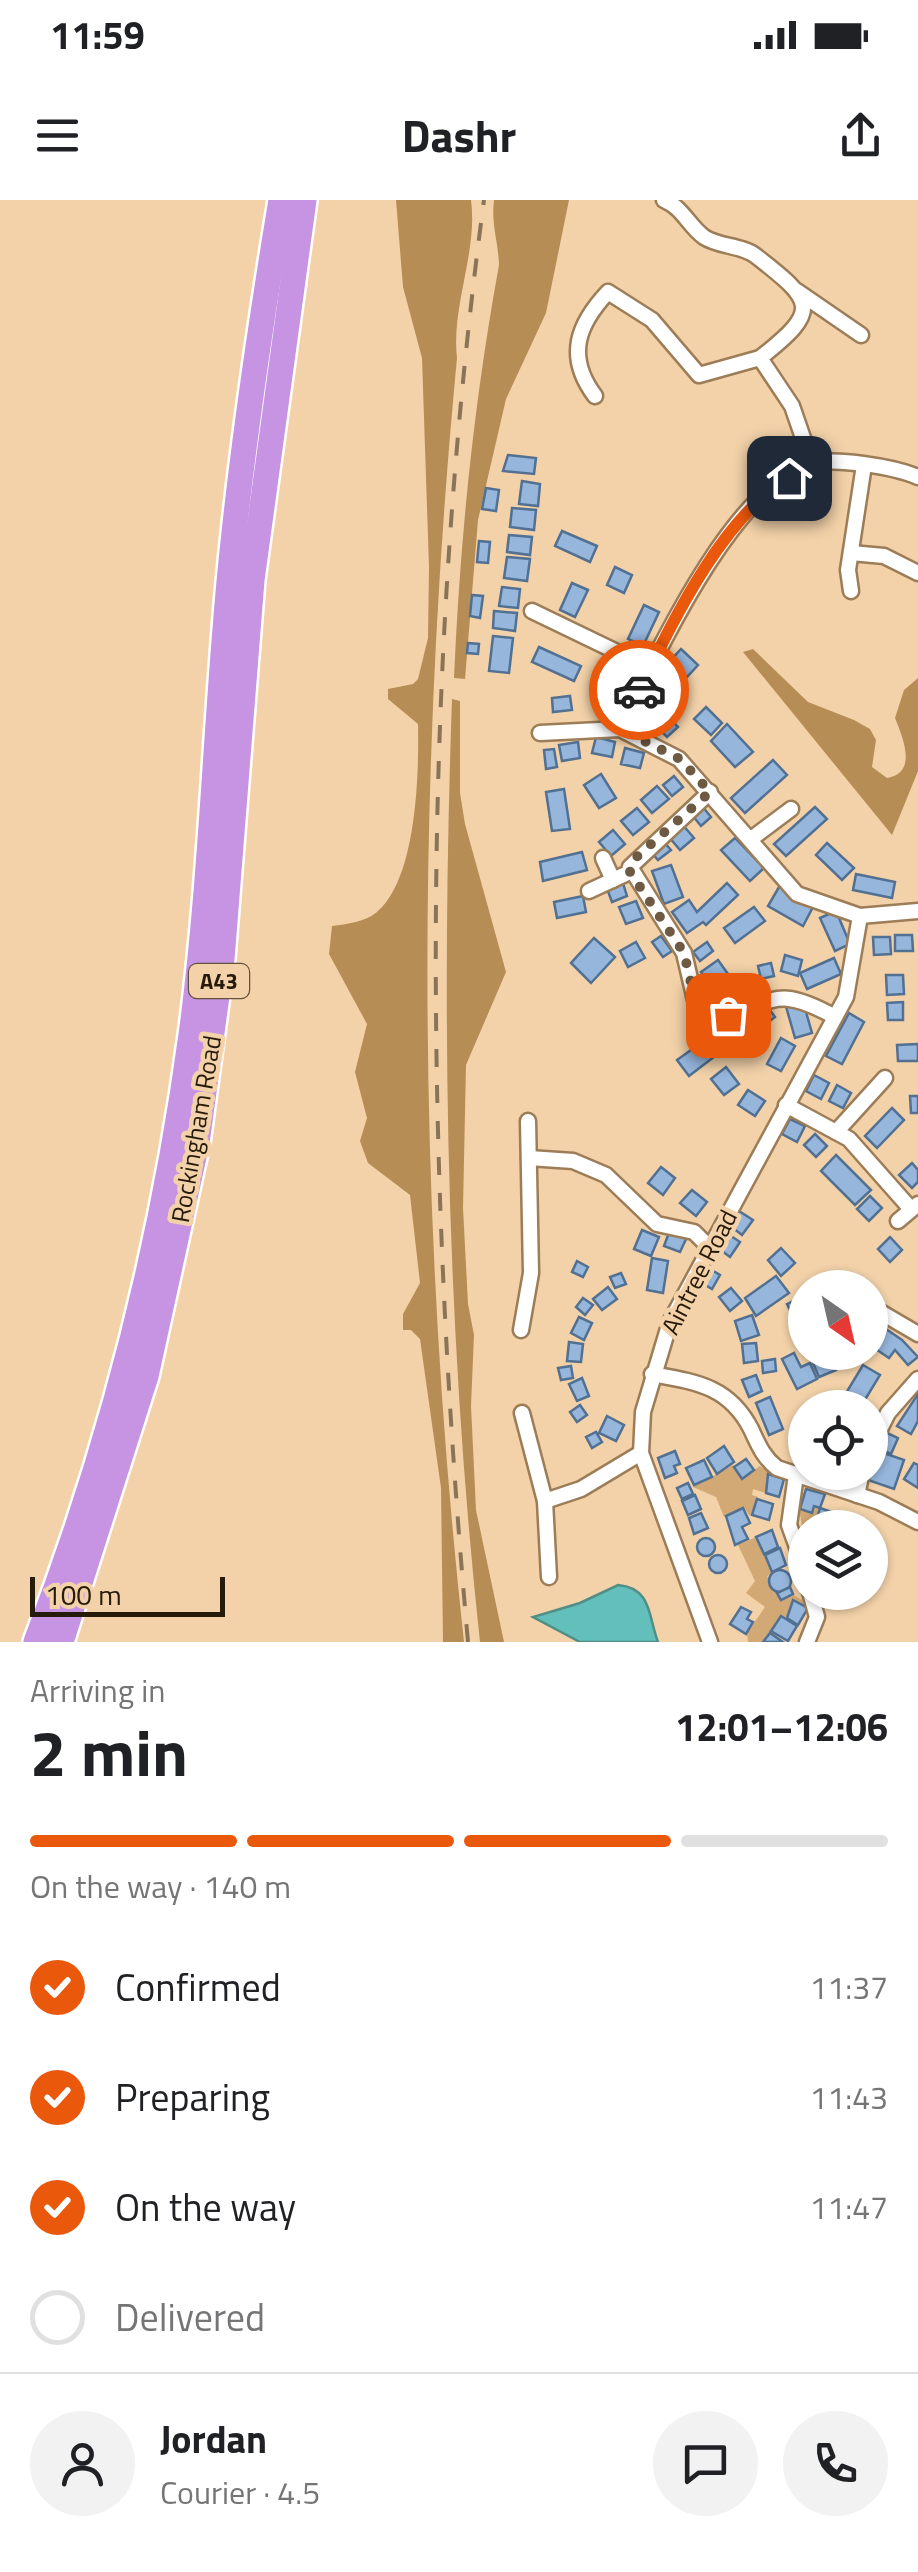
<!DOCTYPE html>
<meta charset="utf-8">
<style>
body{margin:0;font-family:"Titillium Web",sans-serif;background:#f2f2f2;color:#202124;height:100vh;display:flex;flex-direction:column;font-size:38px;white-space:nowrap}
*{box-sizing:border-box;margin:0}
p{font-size:32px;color:#757577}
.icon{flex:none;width:55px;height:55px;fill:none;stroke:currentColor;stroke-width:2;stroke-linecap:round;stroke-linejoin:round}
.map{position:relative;height:1442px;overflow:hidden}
.panel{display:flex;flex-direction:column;background:#fff;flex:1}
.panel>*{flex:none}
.needle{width:65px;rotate:146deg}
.tools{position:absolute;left:788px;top:1070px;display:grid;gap:20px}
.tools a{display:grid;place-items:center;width:100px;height:100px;border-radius:50%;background:#fff;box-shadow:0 2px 8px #0004;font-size:50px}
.scale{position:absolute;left:30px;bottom:25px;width:195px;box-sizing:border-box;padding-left:10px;border:5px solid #261a0a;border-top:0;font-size:28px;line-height:35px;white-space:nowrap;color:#261a0a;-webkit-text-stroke:8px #f3d2a9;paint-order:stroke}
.pin{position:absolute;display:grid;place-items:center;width:85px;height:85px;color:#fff;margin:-42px;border-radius:20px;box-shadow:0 5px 15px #0006}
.courier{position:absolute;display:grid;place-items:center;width:100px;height:100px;margin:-50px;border:8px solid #ea580c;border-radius:50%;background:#fff;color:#222;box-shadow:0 2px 12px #0007}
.summary em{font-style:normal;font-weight:700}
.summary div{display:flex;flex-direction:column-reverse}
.summary{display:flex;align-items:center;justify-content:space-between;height:170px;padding:0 30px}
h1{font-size:65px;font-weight:700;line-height:75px}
.bar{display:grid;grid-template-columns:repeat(4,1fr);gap:15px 10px;align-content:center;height:120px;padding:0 30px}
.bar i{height:12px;border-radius:8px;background:#e0e0e0}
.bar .active{background:#ea580c}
.bar p{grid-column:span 4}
.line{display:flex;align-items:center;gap:25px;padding:0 30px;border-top:2px solid #e0e0e0}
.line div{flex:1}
.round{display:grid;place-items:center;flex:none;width:105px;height:105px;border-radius:52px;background:#f2f2f2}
ol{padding:0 30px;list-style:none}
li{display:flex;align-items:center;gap:30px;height:110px}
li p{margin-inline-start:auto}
li .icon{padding:10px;border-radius:50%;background:#ea580c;color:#fff;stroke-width:4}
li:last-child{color:#757577}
li i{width:55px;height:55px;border:5px solid #e0e0e0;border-radius:50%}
.status{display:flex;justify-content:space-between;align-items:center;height:70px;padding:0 50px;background:#fff;direction:ltr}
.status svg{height:28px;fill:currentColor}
header{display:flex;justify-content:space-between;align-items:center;height:130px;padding:0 30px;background:#fff;font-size:45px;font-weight:700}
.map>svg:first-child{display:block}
.green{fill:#d2a874}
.forest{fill:#b78d56}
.water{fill:#62bfbb;stroke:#508e86;stroke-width:2.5}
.building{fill:#96b6dc;stroke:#517092;stroke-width:2.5}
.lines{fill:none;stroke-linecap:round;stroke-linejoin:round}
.street-casing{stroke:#9c7d57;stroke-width:19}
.highway-casing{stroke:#fff;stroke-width:30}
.street{stroke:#fff;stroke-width:14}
.highway{stroke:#c694e3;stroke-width:25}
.rail{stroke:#8a7458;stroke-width:4;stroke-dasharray:18 18;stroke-linecap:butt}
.done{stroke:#6e5a42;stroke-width:10;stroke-dasharray:0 18}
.route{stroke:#ea580c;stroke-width:12}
.labels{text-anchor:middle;stroke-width:9;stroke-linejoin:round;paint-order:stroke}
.shield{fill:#f3d2a9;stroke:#64513a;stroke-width:2.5}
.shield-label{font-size:22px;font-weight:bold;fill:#261a0a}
.street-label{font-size:25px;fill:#261a0a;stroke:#f3d2a9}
</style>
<div class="status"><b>11:59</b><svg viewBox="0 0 49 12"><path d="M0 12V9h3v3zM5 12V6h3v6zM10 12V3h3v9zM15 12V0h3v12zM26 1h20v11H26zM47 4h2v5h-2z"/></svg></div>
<header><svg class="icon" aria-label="menu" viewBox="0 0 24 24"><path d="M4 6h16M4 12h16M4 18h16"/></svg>Dashr<svg class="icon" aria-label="share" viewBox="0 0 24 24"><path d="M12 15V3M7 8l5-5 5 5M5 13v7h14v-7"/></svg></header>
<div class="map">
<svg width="918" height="1442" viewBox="0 0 918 1442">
<rect width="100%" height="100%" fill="#f3d2a9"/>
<g class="green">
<polygon points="733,1265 742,1278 760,1266 768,1272 766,1293 753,1289 752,1295 758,1297 750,1316 744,1308 724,1317 716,1297 693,1287"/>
<polygon points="814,1306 820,1308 817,1322 844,1327 805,1328 804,1337 799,1309 812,1313"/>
<polygon points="756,1337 773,1373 767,1376 781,1400 792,1394 804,1401 802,1405 792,1400 787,1418 781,1415 763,1442 748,1442 747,1433 765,1407 746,1393 755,1381 738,1345"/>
</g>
<g class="forest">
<path d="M396 0H471C478 52 451 106 457 158 416 586 417 1015 464 1442H443L441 1288 420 1139 411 1130H403V1114L420 1083 410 995 368 963 360 941 367 918 355 872 367 824 329 754 332 726C347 724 365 722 377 712 417 678 419 573 418 524L388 499V489L413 484 418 479 428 438 429 367 422 158 403 87Z"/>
<path d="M494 0H569L546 113 506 199 478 320 465 479 454 478C460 338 474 202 499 65 498 39 491 26 494 0Z"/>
<path d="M753 449 808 502 854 520 870 529 876 540 872 567 887 578C918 573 903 538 895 518L904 490 918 478V571L892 635 743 452Z"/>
<path d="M452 499 460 501V593L465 624 506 772 466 865 463 1008 468 1104 474 1135 471 1206 476 1310 504 1442H480C446 1129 441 814 452 499Z"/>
</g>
<path class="water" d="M618 1385C652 1388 648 1416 658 1442H580L533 1417 580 1403Z"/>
<g class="building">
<polygon points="508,255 536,258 534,274 503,271"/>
<polygon points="522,281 540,284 538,306 519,304"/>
<polygon points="486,288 499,290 496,311 482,309"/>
<polygon points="512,308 536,310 534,330 510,327"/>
<polygon points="562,331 597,346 590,362 555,346"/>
<polygon points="509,335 532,337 530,355 507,352"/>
<polygon points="479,341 490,342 488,363 477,362"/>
<polygon points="507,357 530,359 527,381 504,378"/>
<polygon points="615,367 632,375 624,393 607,385"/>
<polygon points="572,383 588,390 575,417 560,410"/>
<polygon points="502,387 520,389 518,408 499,406"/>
<polygon points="472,395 483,396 480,418 470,416"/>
<polygon points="644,405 659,412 643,446 628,439"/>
<polygon points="494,411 517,413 515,431 493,428"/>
<polygon points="493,436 513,438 509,473 489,471"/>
<polygon points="468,443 479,444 478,454 467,453"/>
<polygon points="539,447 581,466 574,481 532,462"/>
<polygon points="681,449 698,465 687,477 670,461"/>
<polygon points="608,457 630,467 623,482 602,472"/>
<polygon points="669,466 686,482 675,494 658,478"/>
<polygon points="612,491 614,508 596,510 594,493"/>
<polygon points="570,496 572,510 553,512 552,498"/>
<polygon points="649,498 678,527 667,537 639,508"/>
<polygon points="706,507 722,523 711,535 694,519"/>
<polygon points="727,524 753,552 735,567 711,541"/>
<polygon points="596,537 615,542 612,557 592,553"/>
<polygon points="578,542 580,558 562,561 559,545"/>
<polygon points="625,548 644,553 640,568 621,564"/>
<polygon points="554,549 557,567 546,569 544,550"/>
<polygon points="773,560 787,575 745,613 731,598"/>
<polygon points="601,574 616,598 599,608 584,585"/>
<polygon points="674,576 683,587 672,596 663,585"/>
<polygon points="657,586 669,599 652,613 641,600"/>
<polygon points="564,589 570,629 552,631 546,592"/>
<polygon points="702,606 711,617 701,626 692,615"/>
<polygon points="815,607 827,619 786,656 774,644"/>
<polygon points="637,608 649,622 633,635 621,621"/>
<polygon points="682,624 694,638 680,650 668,636"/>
<polygon points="613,630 625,644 611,656 599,642"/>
<polygon points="735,638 764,668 750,681 721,650"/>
<polygon points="663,641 671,650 658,660 651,652"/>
<polygon points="827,643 854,668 842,680 816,655"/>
<polygon points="582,652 587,670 543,681 540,662"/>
<polygon points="671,665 683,697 664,704 652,671"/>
<polygon points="856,674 895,682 892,698 853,690"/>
<polygon points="622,680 627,696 612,702 606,686"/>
<polygon points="727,683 738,695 706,725 703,722 687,733 672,712 689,700 697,712"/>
<polygon points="779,687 813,707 803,726 768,706"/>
<polygon points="583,696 586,712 557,718 554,702"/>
<polygon points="636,701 643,718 626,724 619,707"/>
<polygon points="754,707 765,721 735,743 724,728"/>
<polygon points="836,711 850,744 835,751 820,718"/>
<polygon points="895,735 912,735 913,751 895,751"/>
<polygon points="661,736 672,751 663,757 652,742"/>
<polygon points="873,737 890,737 891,754 874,755"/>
<polygon points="594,738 615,757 591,783 571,763"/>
<polygon points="636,742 645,758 628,767 620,751"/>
<polygon points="707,742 713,751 700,761 693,752"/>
<polygon points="785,755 802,760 798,776 781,771"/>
<polygon points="834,758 841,774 807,789 800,773"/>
<polygon points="718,760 738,788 721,800 701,772"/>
<polygon points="771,763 774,776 761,779 758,766"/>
<polygon points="886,775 903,775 904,794 887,795"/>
<polygon points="802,798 812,833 795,838 785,803"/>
<polygon points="762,799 775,817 728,853 715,835"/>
<polygon points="903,802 903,820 888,820 887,803"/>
<polygon points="849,813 864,822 842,864 826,856"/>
<polygon points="712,835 723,850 689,876 677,860"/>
<polygon points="781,838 795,846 781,871 767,864"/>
<polygon points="918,844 918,861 898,861 897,845"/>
<polygon points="726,867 739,884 724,895 711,879"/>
<polygon points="814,875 829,883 821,899 806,891"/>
<polygon points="837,885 851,893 843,908 829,901"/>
<polygon points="748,890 765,901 755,916 738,905"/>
<polygon points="910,896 918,896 918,913 911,913"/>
<polygon points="892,908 904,920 877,948 865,936"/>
<polygon points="790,919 805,926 797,942 782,934"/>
<polygon points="815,934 827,946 816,957 804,945"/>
<polygon points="836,955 871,990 855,1005 821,971"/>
<polygon points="912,963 918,970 918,982 912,988 899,975"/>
<polygon points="661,967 675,978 663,995 648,983"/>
<polygon points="692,990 707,1002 696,1016 680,1003"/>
<polygon points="870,996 882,1008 869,1021 857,1009"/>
<polygon points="739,1011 753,1020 742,1035 729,1025"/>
<polygon points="642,1030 659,1037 651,1056 634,1049"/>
<polygon points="670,1030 687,1037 680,1052 664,1046"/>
<polygon points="728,1034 740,1042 730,1057 718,1048"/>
<polygon points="890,1037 902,1050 890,1062 878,1049"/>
<polygon points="781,1048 795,1063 781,1076 768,1060"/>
<polygon points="652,1058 668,1061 663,1093 647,1090"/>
<polygon points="577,1061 588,1067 583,1077 572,1072"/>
<polygon points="705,1066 720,1075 712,1089 697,1080"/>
<polygon points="621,1073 626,1084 615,1088 610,1077"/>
<polygon points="776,1076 789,1093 756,1116 745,1098"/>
<polygon points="608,1087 617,1099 602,1110 593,1099"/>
<polygon points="731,1088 742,1101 730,1111 719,1097"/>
<polygon points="804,1096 805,1097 805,1141 787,1104"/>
<polygon points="583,1098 593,1105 585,1115 576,1107"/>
<polygon points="752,1115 759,1135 741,1141 735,1121"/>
<polygon points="579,1117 592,1123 584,1140 571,1133"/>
<polygon points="870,1118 902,1140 918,1157 908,1165 895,1150 889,1158 870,1145"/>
<polygon points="569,1142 583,1144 581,1162 567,1161"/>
<polygon points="756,1143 758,1161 744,1163 742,1144"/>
<polygon points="794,1153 801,1167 810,1163 817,1179 797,1189 782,1159"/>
<polygon points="829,1155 836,1170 819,1177 813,1163"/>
<polygon points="775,1159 776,1171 763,1173 762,1161"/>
<polygon points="863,1165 880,1175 860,1208 837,1208"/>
<polygon points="571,1166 573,1178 561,1180 558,1168"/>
<polygon points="756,1175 762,1191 749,1197 742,1180"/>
<polygon points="582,1178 589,1196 577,1201 569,1184"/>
<polygon points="918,1194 918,1221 911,1234 897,1226"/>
<polygon points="770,1197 783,1229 769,1235 756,1203"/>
<polygon points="580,1205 587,1215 577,1222 570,1212"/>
<polygon points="607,1216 624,1225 616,1241 599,1233"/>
<polygon points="798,1230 805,1232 805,1253 792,1250"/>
<polygon points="883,1231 898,1238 891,1254 876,1247"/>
<polygon points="596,1232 602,1242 592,1248 586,1237"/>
<polygon points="724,1246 734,1262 717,1274 707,1258"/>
<polygon points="675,1251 680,1264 674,1266 677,1273 665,1278 658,1258"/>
<polygon points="878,1251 904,1260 894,1289 868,1280"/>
<polygon points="746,1259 754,1270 742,1279 734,1267"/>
<polygon points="704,1260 712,1277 694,1285 686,1268"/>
<polygon points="914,1263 918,1265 918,1288 904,1279"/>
<polygon points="768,1274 784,1279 779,1297 766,1293"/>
<polygon points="688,1283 693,1294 682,1299 677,1288"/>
<polygon points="806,1289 825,1294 820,1308 814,1306 812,1313 800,1309"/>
<polygon points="695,1295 701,1309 688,1315 682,1301"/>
<polygon points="757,1299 773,1304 769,1320 752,1315"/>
<polygon points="743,1308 750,1323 742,1327 748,1339 735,1345 726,1316"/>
<polygon points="820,1308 832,1312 828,1326 816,1322"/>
<polygon points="701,1313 708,1328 694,1334 689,1318"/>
<polygon points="772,1330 778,1347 764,1354 756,1337"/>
<circle cx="706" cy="1347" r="9"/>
<polygon points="780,1348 786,1365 772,1372 765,1355"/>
<circle cx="718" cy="1364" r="9"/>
<circle cx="780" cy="1381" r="11"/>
<polygon points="790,1387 793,1394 781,1400 777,1393"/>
<polygon points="822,1392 842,1393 838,1405 820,1400"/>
<polygon points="793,1400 808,1408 798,1425 787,1418"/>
<polygon points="741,1407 751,1412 747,1419 753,1422 746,1434 730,1424"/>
<polygon points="781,1416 797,1426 788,1441 771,1431"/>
<polygon points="770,1433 783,1442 763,1442"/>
</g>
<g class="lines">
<defs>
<g id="street">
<path d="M664 0C683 8 688 25 704 37 719 47 742 45 756 56 815 102 821 110 760 158L792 206 812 264"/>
<polyline points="797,91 861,135"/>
<path d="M595 196C565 156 578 124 608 92L652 120 699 175 760 158"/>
<polyline points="851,353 884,356 918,373"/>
<polyline points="851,391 848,370 864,265"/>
<polyline points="532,411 650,468"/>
<path d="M620 529C656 456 731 288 811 264 835 257 895 267 918 277"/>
<polyline points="540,533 620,529 679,559 797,694 860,716 918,711"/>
<path d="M710 592 630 667 684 753 695 800 718 817C775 804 774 783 835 817"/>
<polyline points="751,639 791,609"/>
<polyline points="603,658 613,680"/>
<polyline points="589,691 630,672"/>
<polyline points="786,905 849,939 910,1008"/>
<polyline points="836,932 885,878"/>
<polyline points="529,958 573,961 606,975 657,1024 694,1032 709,1047"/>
<polyline points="898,1021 918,1004"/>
<polyline points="870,1106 918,1134"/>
<polyline points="521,1130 531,1073 528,921"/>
<path d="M652 1174C696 1182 729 1186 751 1229 758 1244 763 1257 777 1268L879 1302 918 1322"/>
<polyline points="522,1213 545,1301 549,1377"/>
<polyline points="870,1249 888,1213 918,1179"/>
<polyline points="796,1275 789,1325 805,1369"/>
<polyline points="857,1295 862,1272"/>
<polyline points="545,1301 581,1289 641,1253"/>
<polyline points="710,1442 641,1253 643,1212 670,1122 846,797 860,716"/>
<polyline points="807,1442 817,1417 810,1392"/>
</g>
<g id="highway">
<path d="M36 1442C111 1247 163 1042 191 835 211 685 215 533 229 382 241 254 260 127 281 0"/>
<polyline points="61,1442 146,1176 197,943 222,759 252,380 304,0"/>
</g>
</defs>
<use href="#street" class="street-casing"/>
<use href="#highway" class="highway-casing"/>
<use href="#street" class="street"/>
<use href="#highway" class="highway"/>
<path class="rail" d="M468 1442C425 962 420 479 484 0"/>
</g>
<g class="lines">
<polyline class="done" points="639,490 620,529 680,559 710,592 633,660 630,672 684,753 695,800 710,815 728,815"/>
<path class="route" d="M639 490C673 421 723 316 789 278"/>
</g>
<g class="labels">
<rect class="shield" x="189" y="764" width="60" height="34" rx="8"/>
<g class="shield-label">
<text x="219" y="789">A43</text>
</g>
<g class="street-label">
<text transform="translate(196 929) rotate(-80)" y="9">Rockingham Road</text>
<text transform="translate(699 1072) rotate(-63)" y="9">Aintree Road</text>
</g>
</g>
</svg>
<div class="tools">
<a><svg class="needle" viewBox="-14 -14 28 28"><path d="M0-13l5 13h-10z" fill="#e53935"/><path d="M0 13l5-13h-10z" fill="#757577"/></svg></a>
<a><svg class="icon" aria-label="locate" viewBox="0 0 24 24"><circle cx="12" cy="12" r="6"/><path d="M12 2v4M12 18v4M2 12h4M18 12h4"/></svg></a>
<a><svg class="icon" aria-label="layers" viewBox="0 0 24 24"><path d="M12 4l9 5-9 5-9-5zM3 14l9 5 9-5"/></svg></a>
</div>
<div class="scale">100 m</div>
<div class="pin" style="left:728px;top:815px;background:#ea580c"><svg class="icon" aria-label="bag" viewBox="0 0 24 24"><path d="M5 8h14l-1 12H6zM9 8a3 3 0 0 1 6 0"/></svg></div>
<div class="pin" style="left:789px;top:278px;background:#1f2937"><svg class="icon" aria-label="home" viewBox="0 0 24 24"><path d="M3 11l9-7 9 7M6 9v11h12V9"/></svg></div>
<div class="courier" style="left:639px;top:490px"><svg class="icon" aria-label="car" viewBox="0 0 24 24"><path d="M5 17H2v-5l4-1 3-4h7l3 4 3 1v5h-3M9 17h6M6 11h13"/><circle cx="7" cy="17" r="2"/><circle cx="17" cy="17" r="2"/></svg></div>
</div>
<section class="panel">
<div class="summary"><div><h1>2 min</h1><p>Arriving in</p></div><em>12:01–12:06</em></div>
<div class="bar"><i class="active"></i><i class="active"></i><i class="active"></i><i></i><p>On the way · 140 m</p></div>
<ol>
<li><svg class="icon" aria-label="check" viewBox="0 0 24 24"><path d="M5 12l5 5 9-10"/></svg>Confirmed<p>11:37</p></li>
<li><svg class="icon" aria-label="check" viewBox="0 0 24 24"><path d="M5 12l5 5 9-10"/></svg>Preparing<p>11:43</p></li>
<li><svg class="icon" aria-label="check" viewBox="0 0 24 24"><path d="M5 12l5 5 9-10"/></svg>On the way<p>11:47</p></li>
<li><i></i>Delivered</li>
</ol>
<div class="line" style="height:180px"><a class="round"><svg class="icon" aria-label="person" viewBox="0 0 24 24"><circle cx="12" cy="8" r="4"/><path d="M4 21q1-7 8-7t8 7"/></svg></a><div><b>Jordan</b><p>Courier · 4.5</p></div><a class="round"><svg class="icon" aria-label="chat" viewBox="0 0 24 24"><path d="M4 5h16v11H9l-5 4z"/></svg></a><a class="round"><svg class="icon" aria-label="phone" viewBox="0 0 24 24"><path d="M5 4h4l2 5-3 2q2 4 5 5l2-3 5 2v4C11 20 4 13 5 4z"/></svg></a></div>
</section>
